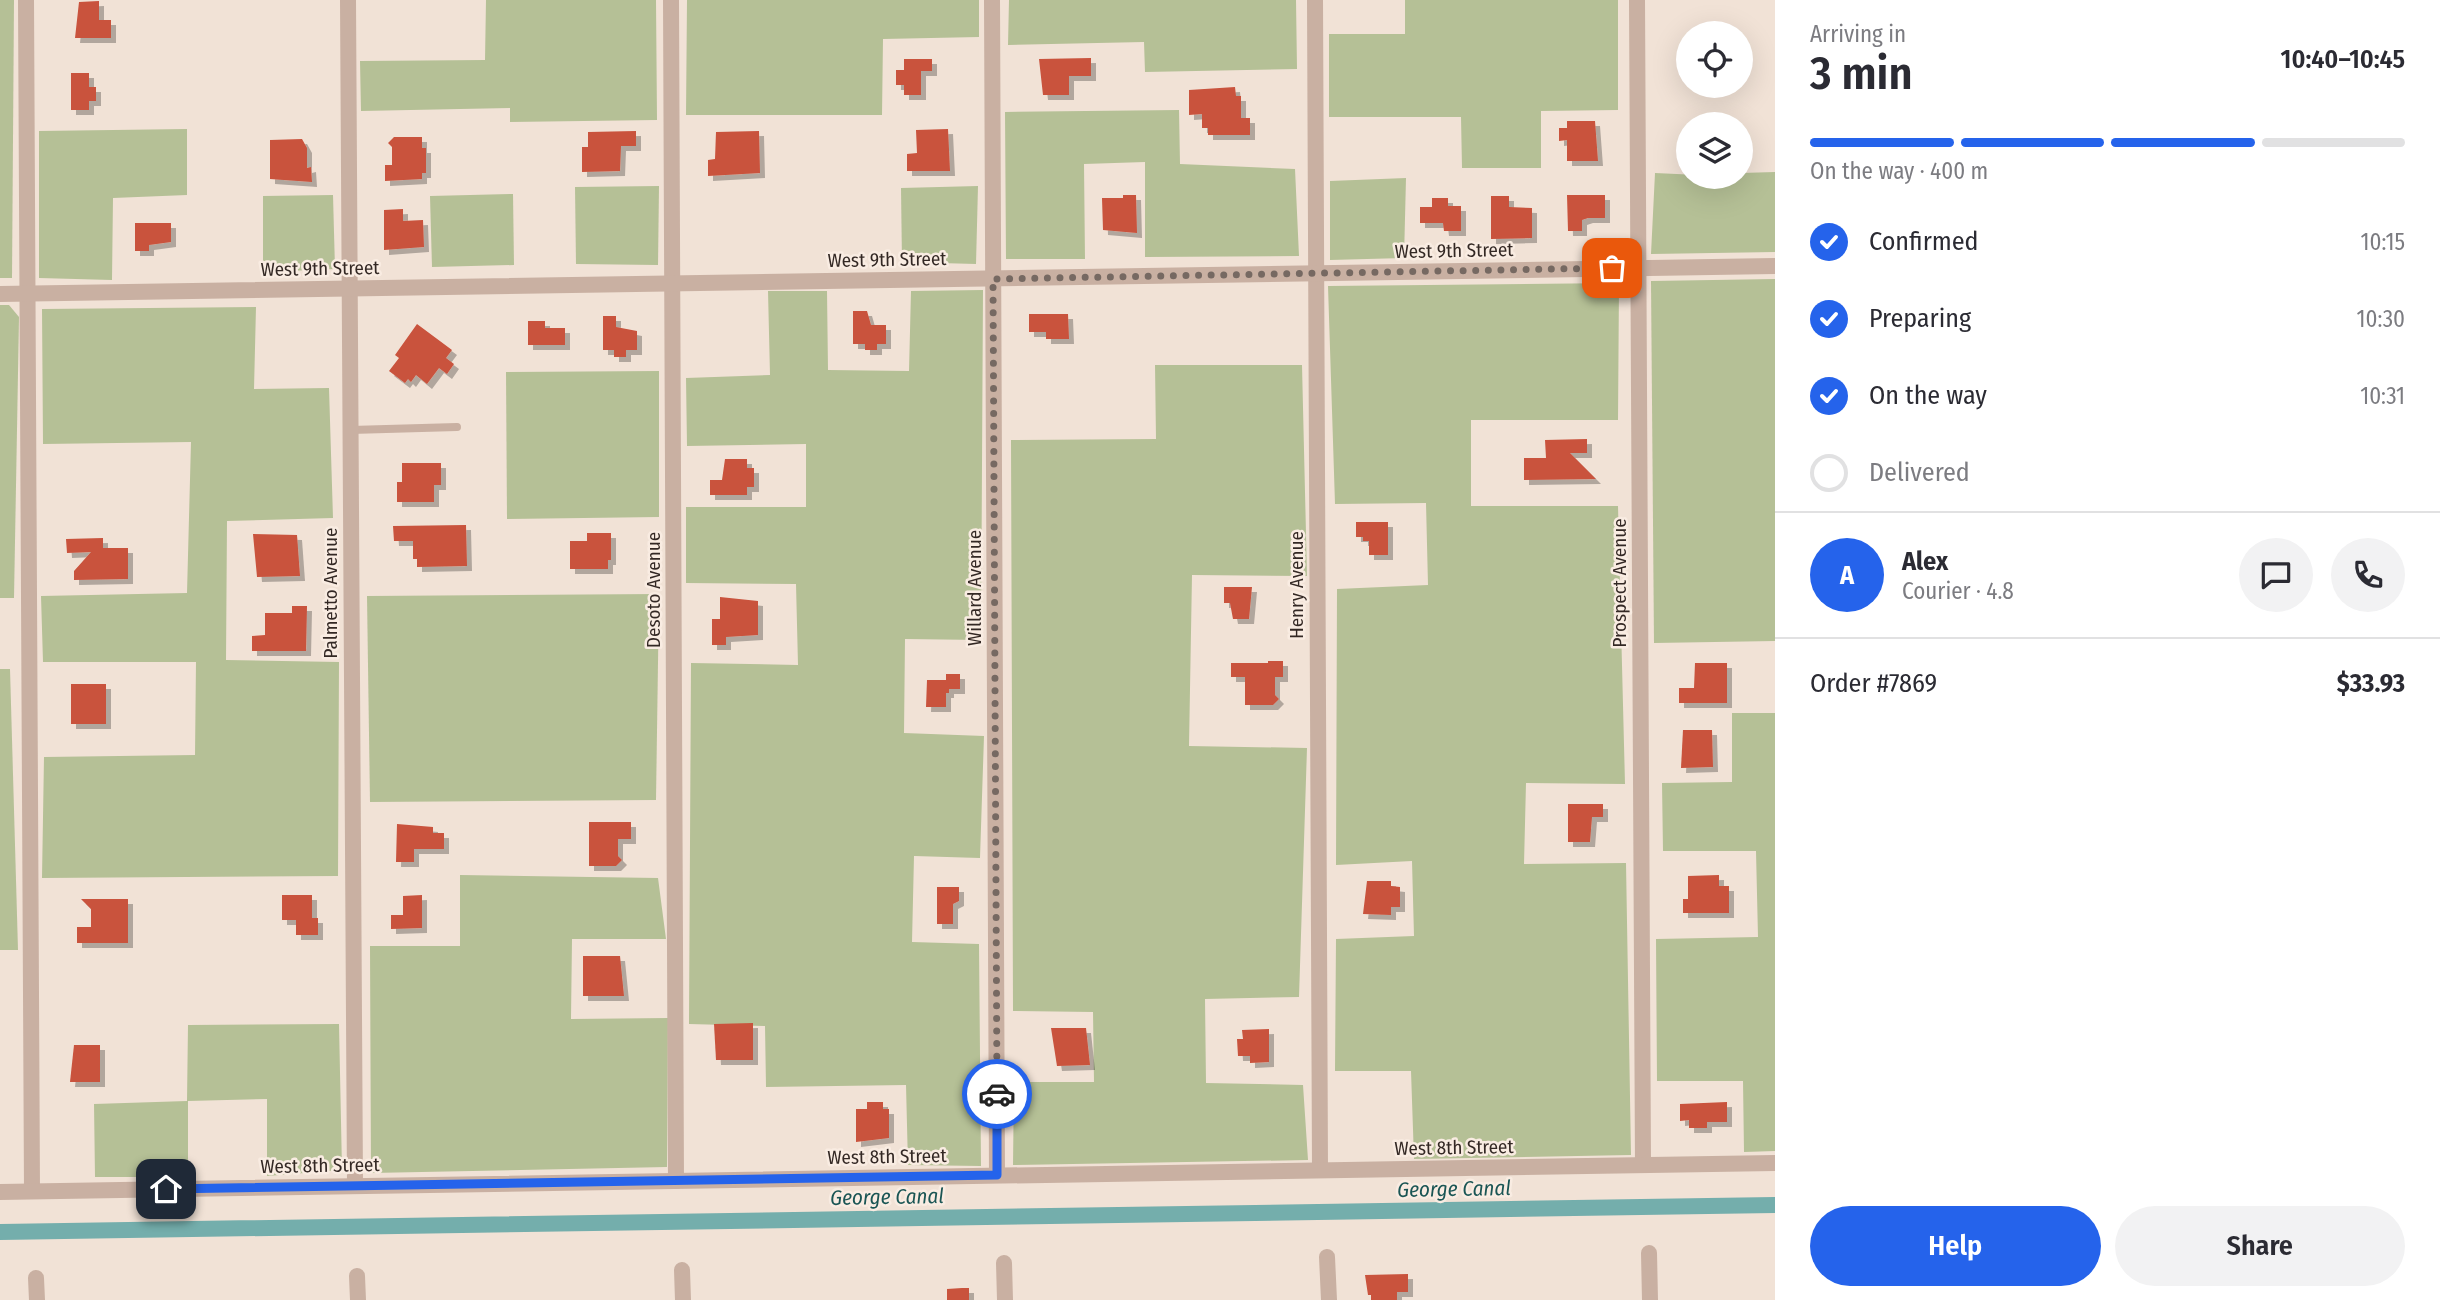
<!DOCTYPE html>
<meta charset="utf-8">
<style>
body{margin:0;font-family:"Fira Sans Condensed",sans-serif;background:#f2f2f3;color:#2b2b33;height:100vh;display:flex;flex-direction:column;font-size:26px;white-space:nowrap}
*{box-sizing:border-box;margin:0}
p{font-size:23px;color:#7c7c81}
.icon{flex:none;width:38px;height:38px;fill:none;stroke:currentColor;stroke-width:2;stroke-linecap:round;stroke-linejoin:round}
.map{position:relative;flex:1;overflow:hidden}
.sheet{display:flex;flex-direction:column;background:#fff;width:665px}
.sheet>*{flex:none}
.tools{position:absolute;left:1676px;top:21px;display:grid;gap:14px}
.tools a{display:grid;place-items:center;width:77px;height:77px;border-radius:50%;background:#fff;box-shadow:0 7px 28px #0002;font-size:35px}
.pin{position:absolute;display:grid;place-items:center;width:60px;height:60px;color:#fff;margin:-30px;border-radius:14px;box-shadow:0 4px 10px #0006}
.courier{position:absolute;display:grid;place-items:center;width:70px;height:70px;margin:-35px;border:5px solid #2563eb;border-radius:50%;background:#fff;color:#222;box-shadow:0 2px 9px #0007}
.overview em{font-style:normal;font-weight:600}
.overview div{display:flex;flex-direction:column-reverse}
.overview{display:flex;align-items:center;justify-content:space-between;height:119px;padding:0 35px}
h1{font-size:46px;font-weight:600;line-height:52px}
.bar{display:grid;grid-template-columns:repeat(4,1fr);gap:10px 7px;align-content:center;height:84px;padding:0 35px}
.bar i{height:9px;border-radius:5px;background:#e1e1e2}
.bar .current{background:#2563eb}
.bar p{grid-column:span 4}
.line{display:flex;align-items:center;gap:18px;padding:0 35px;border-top:2px solid #e1e1e2}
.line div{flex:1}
.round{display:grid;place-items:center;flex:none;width:74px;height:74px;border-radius:37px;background:#f2f2f3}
ol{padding:0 35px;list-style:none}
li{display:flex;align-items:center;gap:21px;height:77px}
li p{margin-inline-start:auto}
li .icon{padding:7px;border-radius:50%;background:#2563eb;color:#fff;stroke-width:4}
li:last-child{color:#7c7c81}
li i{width:38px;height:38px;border:4px solid #e1e1e2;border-radius:50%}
.button{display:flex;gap:14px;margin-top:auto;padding:14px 35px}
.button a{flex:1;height:80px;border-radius:42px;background:#2563eb;color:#fff;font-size:28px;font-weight:600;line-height:80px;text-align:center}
.button a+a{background:#f2f2f3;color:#2b2b33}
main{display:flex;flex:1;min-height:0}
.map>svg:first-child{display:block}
.green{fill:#b5c096}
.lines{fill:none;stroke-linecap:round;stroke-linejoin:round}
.canal{stroke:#74aeac;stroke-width:16}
.building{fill:#c9523c;filter:url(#shadow)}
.lane{stroke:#c9b0a2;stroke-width:8}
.street{stroke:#c9b0a2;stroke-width:16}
.done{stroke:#766962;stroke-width:7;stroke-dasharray:0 12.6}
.route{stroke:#2563eb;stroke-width:9}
.labels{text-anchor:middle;stroke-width:5;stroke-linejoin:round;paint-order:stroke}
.street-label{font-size:19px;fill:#332824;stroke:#f9ece2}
.water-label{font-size:21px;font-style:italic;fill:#1a5554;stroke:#f9ece2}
</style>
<main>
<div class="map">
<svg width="1775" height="1300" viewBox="0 0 1775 1300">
<defs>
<filter id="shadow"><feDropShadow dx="5" dy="5" stdDeviation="0" flood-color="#0004"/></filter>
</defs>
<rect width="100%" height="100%" fill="#f1e2d6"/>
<g class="green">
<polygon points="0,0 14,0 12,278 0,278"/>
<polygon points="486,0 656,0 657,120 510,122 510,108 361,111 360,61 485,60"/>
<polygon points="687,0 979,0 979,37 883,39 882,115 686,115"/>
<polygon points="1009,0 1296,0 1297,69 1145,72 1144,42 1008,45"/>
<polygon points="1405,0 1618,0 1618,110 1541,111 1541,168 1462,168 1461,117 1329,117 1329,34 1405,34"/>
<polygon points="1179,110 1180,164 1295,169 1299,256 1145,257 1145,162 1084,164 1085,259 1006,259 1005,112"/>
<polygon points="187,129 187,195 113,198 112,280 39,278 39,131"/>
<polygon points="1775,172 1775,252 1651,254 1655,173 1741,177 1741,173"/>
<polygon points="1406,178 1404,258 1330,260 1330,181"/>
<polygon points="659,186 658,265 576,264 575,187"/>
<polygon points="978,186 976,264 902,262 901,188"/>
<polygon points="513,194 514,265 432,267 430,196"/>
<polygon points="333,195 335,269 263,272 263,196"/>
<polygon points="1775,279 1775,641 1654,643 1651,281"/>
<polygon points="1619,283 1618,420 1471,420 1471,506 1618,506 1625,784 1526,783 1524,864 1626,863 1631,1155 1414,1159 1411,1071 1335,1071 1336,939 1414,936 1412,861 1336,865 1337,589 1428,585 1426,503 1335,504 1328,286"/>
<polygon points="983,290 981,640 905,639 904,733 984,736 980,858 914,856 912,942 979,944 981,1166 908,1165 906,1085 766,1087 765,1026 689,1024 691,663 798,665 796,584 686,583 686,507 806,507 806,444 687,446 686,378 770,375 768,291 827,291 828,370 909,371 911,291"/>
<polygon points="0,305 9,305 19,317 14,598 0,598"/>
<polygon points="256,307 254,389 329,388 333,518 227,521 226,660 339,662 338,876 42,878 44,757 195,755 196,662 43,662 41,596 187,593 191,442 43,444 42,309"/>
<polygon points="1155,365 1302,365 1307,576 1192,575 1189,746 1307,748 1299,997 1205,999 1206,1083 1303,1085 1308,1160 1013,1165 1014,1082 1094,1082 1093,1012 1013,1011 1011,440 1156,439"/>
<polygon points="659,371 659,517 507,519 506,372"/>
<polygon points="659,594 656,800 370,802 367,596"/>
<polygon points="0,669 10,669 18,950 0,950"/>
<polygon points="1732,713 1775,713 1775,1151 1744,1152 1743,1081 1657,1081 1656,939 1758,937 1756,851 1663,851 1662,783 1732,782"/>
<polygon points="460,875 658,878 666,939 572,939 571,1019 668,1018 667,1167 371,1173 370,946 460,946"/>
<polygon points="339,1024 342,1170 267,1176 267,1099 188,1101 188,1177 95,1177 94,1104 187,1101 188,1025"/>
</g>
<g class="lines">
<polyline class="canal" points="0,1232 1775,1205"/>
</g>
<g class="building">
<polygon points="99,1 99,20 111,20 111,38 75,38 79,2"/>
<polygon points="1091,58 1091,76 1069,76 1069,95 1043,95 1039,59"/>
<polygon points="904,59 932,59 932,71 921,71 921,95 904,95 904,85 896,85 896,70 904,70"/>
<polygon points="71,73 89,73 89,87 96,87 96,101 89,101 89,110 71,110"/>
<polygon points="1235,87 1236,96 1241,96 1241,118 1250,118 1250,135 1208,135 1208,128 1202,128 1202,114 1189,115 1189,90"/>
<polygon points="1567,121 1595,121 1598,161 1567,161 1567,140 1559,141 1559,128 1567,128"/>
<polygon points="948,129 950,171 907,171 907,154 917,153 916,130"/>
<polygon points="636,131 636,146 621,146 620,171 582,172 582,147 588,147 588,132"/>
<polygon points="759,131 760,173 708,176 708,160 715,159 716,132"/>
<polygon points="394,137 422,137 422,148 426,148 426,173 422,173 422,179 385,181 385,165 392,165 392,147 388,143"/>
<polygon points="302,139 307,148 307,168 311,167 312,182 270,179 270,140"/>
<polygon points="1123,195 1136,195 1137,233 1103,230 1102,198 1123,198"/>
<polygon points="1567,195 1605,195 1605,218 1588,218 1582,220 1582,231 1568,231"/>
<polygon points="1491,196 1509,196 1509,207 1532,208 1532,238 1491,239"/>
<polygon points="1432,198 1448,198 1448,206 1461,206 1461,231 1444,231 1443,223 1420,223 1420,207 1432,207"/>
<polygon points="403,209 403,221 423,220 424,247 384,250 384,210"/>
<polygon points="135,223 171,223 171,242 149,245 149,251 135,251"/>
<polygon points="853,311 867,311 871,325 886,325 886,344 877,344 877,350 865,350 865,344 853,344"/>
<polygon points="1029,314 1068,314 1069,339 1046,339 1046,332 1029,332"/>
<polygon points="603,316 616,316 616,327 637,331 637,350 626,350 626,357 614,357 614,350 603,350"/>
<polygon points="528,321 545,321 545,328 565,328 565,345 528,345"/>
<polygon points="417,324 452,350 446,358 454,364 447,374 439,368 427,384 416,375 411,382 408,379 405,383 389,371 399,358 395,355"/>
<polygon points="1587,439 1587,453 1570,453 1596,479 1524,480 1524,458 1546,458 1545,440"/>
<polygon points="725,459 747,459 747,468 754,468 754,487 747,487 747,495 710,495 710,480 722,480"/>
<polygon points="402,463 441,463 441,485 434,485 434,502 397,502 397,482 402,482"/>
<polygon points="1356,522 1388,522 1388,555 1369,555 1369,541 1363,541 1363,537 1356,537"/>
<polygon points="466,525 467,566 417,567 417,559 413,559 413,541 394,541 393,526"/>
<polygon points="587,533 611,533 611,560 608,560 608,569 570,569 570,541 587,541"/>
<polygon points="253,534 297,535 300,576 257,577"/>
<polygon points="103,538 103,548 128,548 128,579 74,580 74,571 91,552 67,553 66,539"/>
<polygon points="1224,587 1252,587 1249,619 1233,619 1230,603 1224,603"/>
<polygon points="720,597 758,601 758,635 726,637 726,645 712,645 712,619 720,619"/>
<polygon points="292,606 307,606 306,651 252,651 252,636 265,635 265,613 292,613"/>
<polygon points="1268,661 1283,661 1283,677 1275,677 1275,695 1279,699 1273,705 1245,705 1245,677 1231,677 1231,663 1268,663"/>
<polygon points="1695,663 1727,663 1727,703 1679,703 1679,688 1694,688"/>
<polygon points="946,674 960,674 960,689 949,689 949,693 946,693 946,707 926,707 927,680 946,680"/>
<rect x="71" y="684" width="35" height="40"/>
<polygon points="1683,730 1712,730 1713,767 1681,768"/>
<polygon points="1568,804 1603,804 1603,817 1592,817 1590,842 1568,842"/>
<polygon points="589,822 631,822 631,839 618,839 618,856 622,860 616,866 589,866"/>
<polygon points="397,824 433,827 433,833 444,833 444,849 414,849 414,862 396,862"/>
<polygon points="1719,875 1719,886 1729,886 1729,913 1683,913 1683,899 1688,899 1688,876"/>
<polygon points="1367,881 1391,881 1391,886 1400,887 1400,907 1391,907 1391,915 1363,914"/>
<polygon points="937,887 959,887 959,901 953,904 953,924 937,924"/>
<polygon points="282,895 312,895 312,918 318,918 318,935 296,935 296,920 282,920"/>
<polygon points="422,895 422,928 391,929 391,915 403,915 403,896"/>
<polygon points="81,899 128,899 128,943 77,943 77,927 91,927 91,909"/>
<polygon points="583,956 620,956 624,996 583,996"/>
<polygon points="753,1023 753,1060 716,1060 714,1024"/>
<polygon points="1051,1028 1086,1028 1090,1065 1057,1066"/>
<polygon points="1269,1029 1269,1062 1250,1063 1250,1056 1238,1056 1237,1039 1243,1039 1242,1030"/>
<polygon points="74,1045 100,1045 100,1082 70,1082"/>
<polygon points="867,1102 883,1102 883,1109 889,1109 889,1138 856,1142 856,1109 867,1109"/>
<polygon points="1727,1102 1727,1122 1707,1122 1707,1128 1689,1128 1689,1120 1680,1121 1680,1104"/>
<polygon points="1408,1274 1408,1292 1397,1292 1397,1300 1371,1300 1371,1295 1368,1295 1365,1275"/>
<polygon points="962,1288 969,1288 969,1300 947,1300 947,1289"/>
</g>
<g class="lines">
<polyline class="lane" points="351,430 457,427"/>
<g class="street">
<polyline points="26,0 32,1191"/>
<polyline points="348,0 355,1186"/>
<polyline points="671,0 676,1181"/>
<polyline points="992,0 997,1175"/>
<polyline points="1315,0 1320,1170"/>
<polyline points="1637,0 1643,1165"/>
<polyline points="0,294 1775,266"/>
<polyline points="0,1192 1775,1163"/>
<polyline points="1649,1253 1650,1300"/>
<polyline points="1327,1257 1329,1300"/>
<polyline points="1004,1263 1005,1300"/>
<polyline points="682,1270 683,1300"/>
<polyline points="357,1276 358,1300"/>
<polyline points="36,1278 37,1300"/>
</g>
</g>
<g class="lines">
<polyline class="done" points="997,1094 993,279 1612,268"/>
<polyline class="route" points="166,1189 997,1175 997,1094"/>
</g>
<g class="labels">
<g class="street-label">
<text transform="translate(1454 250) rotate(-1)" y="7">West 9th Street</text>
<text transform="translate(887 259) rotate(-1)" y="7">West 9th Street</text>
<text transform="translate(320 268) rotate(-1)" y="7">West 9th Street</text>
<text transform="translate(1619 583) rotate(-90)" y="7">Prospect Avenue</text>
<text transform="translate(1296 585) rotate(-90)" y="7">Henry Avenue</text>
<text transform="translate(974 588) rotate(-90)" y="7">Willard Avenue</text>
<text transform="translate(653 590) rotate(-90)" y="7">Desoto Avenue</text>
<text transform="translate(330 593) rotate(-90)" y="7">Palmetto Avenue</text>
<text transform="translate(1454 1147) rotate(-1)" y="7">West 8th Street</text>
<text transform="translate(887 1156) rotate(-1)" y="7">West 8th Street</text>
<text transform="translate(320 1165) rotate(-1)" y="7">West 8th Street</text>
</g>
<g class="water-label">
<text transform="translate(1454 1189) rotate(-1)" y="7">George Canal</text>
<text transform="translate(887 1197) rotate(-1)" y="7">George Canal</text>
</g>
</g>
</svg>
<div class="tools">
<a><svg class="icon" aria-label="locate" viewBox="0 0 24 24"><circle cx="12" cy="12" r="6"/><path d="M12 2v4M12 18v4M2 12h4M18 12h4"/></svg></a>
<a><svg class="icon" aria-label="layers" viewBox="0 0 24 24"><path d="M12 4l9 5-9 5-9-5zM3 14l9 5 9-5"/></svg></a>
</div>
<div class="pin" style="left:1612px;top:268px;background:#ea580c"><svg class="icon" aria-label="bag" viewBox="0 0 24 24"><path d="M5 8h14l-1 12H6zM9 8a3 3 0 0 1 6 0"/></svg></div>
<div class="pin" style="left:166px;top:1189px;background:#1f2937"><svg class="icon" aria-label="home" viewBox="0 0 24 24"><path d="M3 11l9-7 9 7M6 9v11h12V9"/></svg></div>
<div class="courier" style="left:997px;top:1094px"><svg class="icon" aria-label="car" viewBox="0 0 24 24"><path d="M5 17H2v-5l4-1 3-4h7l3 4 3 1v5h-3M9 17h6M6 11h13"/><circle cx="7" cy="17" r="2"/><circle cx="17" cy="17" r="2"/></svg></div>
</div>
<section class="sheet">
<div class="overview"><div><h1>3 min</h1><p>Arriving in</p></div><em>10:40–10:45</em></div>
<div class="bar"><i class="current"></i><i class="current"></i><i class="current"></i><i></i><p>On the way · 400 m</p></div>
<ol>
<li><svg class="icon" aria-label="check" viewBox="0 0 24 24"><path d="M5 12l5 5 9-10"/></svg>Confirmed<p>10:15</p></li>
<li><svg class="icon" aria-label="check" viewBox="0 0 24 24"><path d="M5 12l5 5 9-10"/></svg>Preparing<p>10:30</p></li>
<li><svg class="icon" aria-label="check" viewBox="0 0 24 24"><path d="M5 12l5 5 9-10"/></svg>On the way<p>10:31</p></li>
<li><i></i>Delivered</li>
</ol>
<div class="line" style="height:126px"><b class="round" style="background:#2563eb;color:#fff">A</b><div><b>Alex</b><p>Courier · 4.8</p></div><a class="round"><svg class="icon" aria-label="chat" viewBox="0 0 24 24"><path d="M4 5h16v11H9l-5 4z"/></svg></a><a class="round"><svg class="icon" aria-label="phone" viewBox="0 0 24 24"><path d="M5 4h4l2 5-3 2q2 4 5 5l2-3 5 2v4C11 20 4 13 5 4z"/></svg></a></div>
<div class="line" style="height:91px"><div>Order #7869</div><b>$33.93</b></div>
<div class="button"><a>Help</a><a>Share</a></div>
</section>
</main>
